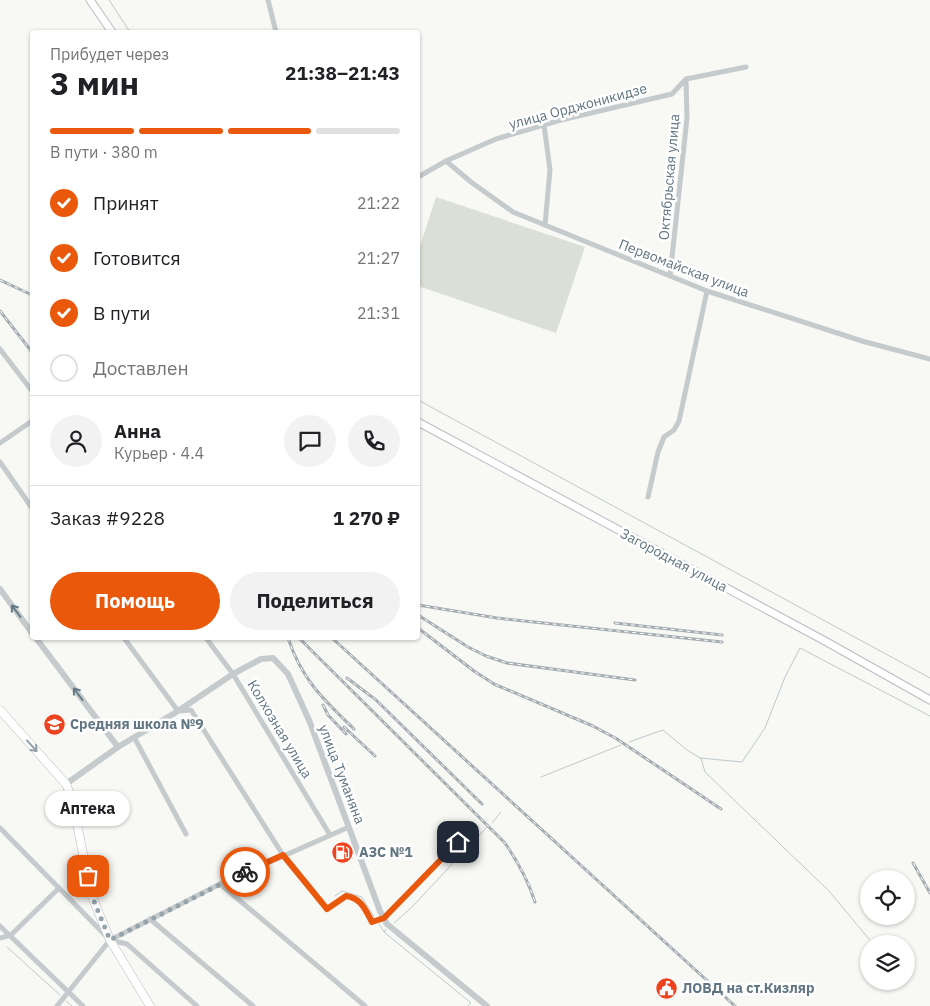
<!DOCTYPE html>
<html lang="ru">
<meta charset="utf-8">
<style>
body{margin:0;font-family:"IBM Plex Sans",sans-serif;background:#f2f2f2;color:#202124;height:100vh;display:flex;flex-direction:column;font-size:19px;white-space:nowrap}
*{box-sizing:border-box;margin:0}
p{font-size:16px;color:#757577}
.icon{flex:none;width:28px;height:28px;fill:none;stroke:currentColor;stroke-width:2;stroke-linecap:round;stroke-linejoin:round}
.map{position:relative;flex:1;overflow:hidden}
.sheet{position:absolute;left:30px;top:30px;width:390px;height:610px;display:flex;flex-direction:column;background:#fff;border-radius:5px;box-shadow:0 1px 4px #0004}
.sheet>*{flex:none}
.controls{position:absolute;left:860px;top:870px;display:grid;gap:10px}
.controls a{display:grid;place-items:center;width:55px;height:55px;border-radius:50%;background:#fff;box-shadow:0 1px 4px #0004;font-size:25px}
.pin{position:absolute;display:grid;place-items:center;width:42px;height:42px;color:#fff;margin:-21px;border-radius:10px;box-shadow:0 2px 8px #0006}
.courier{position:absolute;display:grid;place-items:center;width:50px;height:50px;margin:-25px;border:4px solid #ea580c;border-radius:50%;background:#fff;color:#222;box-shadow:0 1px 6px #0007}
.bubble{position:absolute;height:35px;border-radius:18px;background:#fff;box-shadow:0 1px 4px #0004;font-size:16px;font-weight:700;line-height:35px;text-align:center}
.head em{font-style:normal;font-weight:700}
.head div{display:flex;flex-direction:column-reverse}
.head{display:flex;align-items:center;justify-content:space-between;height:85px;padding:0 20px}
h1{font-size:32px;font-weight:700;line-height:38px}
.bar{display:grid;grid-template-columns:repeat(4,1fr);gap:8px 5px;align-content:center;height:60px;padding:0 20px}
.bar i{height:6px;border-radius:4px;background:#e0e0e0}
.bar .current{background:#ea580c}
.bar p{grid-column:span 4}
.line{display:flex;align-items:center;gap:12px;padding:0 20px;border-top:1px solid #e0e0e0}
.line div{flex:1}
.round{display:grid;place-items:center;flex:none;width:52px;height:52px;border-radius:26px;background:#f2f2f2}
ol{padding:0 20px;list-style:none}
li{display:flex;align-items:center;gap:15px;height:55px}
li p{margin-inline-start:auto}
li .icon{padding:5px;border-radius:50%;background:#ea580c;color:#fff;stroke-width:4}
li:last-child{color:#757577}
li i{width:28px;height:28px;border:2px solid #e0e0e0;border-radius:50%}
.cta{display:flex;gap:10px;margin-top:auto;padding:10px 20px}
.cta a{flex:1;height:58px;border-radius:30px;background:#ea580c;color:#fff;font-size:20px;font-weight:700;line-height:58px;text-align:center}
.cta a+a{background:#f2f2f2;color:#202124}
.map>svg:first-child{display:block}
.green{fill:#dae0d5}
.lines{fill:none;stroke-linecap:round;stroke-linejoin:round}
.stream{stroke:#bcc9cd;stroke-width:1}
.secondary-casing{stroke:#b7bdc1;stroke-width:9}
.primary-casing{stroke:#b8bdc0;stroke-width:9}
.minor{stroke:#c5cacd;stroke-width:5}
.tertiary{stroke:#c5cacd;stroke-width:6}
.secondary{stroke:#fff;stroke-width:7}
.primary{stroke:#fff;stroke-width:8}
.rail-casing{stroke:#a5adb2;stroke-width:3}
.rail{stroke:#fff;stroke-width:1;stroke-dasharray:4;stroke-linecap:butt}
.oneway{stroke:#667986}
.oneway2{stroke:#909ea8}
.done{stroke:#96a3aa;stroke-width:5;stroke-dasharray:0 9}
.route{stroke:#ea580c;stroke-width:6}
.labels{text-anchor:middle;stroke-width:5;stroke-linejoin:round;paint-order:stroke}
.street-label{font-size:14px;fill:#617582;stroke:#fff}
.poi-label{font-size:14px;font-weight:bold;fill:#617582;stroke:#fff;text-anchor:start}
</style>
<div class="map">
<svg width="930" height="1006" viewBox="0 0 930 1006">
<rect width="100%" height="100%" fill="#f8f8f5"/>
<polygon class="green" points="436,197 585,247 556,333 418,286 418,252"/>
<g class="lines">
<g class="stream">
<polyline points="109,0 130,32"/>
<polyline points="418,400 930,678"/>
<polyline points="629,742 663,730 687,750 700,758 742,762 765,728 785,677 800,648 930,716"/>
<polyline points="701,758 705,772 829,891 869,939"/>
<polyline points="541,777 621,745"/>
<polyline points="492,823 501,812"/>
<polyline points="335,896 342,891 362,897 374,917"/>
<polyline points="394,923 411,908 487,827"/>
<polyline points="379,924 384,932"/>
<polyline points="386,929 384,932 471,1003 468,1006"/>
<polyline points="7,947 60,995"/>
<polyline points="66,1001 72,1006"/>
</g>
<defs>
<g id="secondary">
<polyline points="90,0 112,32"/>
<polyline points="418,422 825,641 930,700"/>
</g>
<polyline id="primary" points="0,710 66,784 70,794 77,824 91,894 110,940 150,1006"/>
</defs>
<use href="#secondary" class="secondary-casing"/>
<use href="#primary" class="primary-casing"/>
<g class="minor">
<polyline points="268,0 276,32"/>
<polyline points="544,125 550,170 545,225"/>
<polyline points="446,161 471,182 513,212 545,225 707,291 862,341 930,359"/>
<polyline points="418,177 446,161 496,139 561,120 672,94 686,79 746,67"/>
<polyline points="670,276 687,118 686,79"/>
<polyline points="0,349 32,391"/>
<polyline points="0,443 32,421"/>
<polyline points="0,462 32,508"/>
<polyline points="648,497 658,452 664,437 674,430 679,421 707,291"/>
<path d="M124 638 178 711 191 710 283 855 327 909 346 896C361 898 365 909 372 922L384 918 458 842"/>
<polyline points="206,638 233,674 330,835"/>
<polyline points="134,737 186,834"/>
<polyline points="0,828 110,940 127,944 197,1006"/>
<polyline points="220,884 365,1006"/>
<polyline points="150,919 253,1006"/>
<polyline points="0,926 83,1006"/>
<polyline points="0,938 11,935 59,888"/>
<polyline points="57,1006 110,940 220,884 349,827"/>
</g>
<g class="tertiary">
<polyline points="0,589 32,633"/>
<polyline points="36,638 118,747"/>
<polyline points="66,784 118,747 178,711 233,674 261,659 273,658 288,674 309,720 380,911 387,924 487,1006"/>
</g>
<use href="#secondary" class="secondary"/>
<use href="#primary" class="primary"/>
<defs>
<g id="rail">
<polyline points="0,280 32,295"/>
<polyline points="0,311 32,352"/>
<polyline points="418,605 497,618 722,642"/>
<polyline points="418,615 468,647 486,656 507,663 635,680"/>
<polyline points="615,623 722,635"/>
<polyline points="418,628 474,671 494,684 593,726 617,739 721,809"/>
<path d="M288 638C302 680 323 699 354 729"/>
<path d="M299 638 505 843C518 862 528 880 535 902"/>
<polyline points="332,638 735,1006"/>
<polyline points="347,678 376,700 482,804"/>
<polyline points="323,705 328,715 346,734"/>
<polyline points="344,727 375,756"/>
<polyline points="913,863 930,893"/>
</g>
</defs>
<use href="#rail" class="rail-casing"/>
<use href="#rail" class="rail"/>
</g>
<defs><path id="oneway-shaft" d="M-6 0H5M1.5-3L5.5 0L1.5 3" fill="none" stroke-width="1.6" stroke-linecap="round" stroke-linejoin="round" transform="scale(1.25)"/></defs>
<g class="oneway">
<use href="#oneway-shaft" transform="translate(16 611) rotate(-127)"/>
<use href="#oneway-shaft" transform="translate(78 694) rotate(-127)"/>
</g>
<use class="oneway2" href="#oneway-shaft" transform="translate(32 746) rotate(48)"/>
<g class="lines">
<polyline class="done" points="88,876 91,894 110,940 245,872"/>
<path class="route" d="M245 872 283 855 327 909 346 896C361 898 365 909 372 922L384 918 458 842"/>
</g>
<defs>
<symbol id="school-disc" viewBox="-11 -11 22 22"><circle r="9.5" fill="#ee431e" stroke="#fff"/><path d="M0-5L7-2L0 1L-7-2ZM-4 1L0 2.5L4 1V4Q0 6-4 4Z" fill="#fff"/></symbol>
<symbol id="fuel-disc" viewBox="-11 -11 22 22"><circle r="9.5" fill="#ee431e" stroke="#fff"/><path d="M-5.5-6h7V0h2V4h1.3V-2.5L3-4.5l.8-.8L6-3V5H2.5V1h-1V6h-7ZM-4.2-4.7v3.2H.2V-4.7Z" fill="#fff"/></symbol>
<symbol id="civic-disc" viewBox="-11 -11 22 22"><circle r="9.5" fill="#ee431e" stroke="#fff"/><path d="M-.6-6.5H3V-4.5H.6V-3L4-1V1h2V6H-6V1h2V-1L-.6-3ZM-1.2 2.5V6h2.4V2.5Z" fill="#fff"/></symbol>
</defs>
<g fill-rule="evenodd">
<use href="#school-disc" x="42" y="712" width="25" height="25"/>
<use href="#fuel-disc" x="330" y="840" width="25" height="25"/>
<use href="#civic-disc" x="654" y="976" width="25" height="25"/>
</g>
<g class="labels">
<g class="street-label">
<text transform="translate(578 106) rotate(-15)" y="5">улица Орджоникидзе</text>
<text transform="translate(669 177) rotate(-85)" y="5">Октябрьская улица</text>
<text transform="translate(684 268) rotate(21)" y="5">Первомайская улица</text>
<text transform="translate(674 560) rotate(28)" y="5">Загородная улица</text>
<text transform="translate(280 729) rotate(59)" y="5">Колхозная улица</text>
<text transform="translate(342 774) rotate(69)" y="5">улица Туманяна</text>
</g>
<g class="poi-label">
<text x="70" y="729">Средняя школа №9</text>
<text x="359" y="857">АЗС №1</text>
<text x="682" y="993">ЛОВД на ст.Кизляр</text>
</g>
</g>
</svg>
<div class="controls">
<a><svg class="icon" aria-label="locate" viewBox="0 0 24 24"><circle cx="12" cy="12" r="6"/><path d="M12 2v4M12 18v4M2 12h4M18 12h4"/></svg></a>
<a><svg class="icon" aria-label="layers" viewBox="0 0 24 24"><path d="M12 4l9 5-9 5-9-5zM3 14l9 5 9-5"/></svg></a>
</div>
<div class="pin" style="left:88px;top:876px;background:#ea580c"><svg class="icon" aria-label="bag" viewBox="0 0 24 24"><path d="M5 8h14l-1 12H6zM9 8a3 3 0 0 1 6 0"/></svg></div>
<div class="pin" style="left:458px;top:842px;background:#1f2937"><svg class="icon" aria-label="home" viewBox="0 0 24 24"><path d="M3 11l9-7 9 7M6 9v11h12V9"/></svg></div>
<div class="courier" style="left:245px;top:872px"><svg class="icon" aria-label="bike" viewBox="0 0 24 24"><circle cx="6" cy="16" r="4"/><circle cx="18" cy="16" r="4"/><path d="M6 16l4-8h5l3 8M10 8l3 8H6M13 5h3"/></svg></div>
<div class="bubble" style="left:45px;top:791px;width:85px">Аптека</div>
<section class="sheet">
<div class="head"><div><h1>3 мин</h1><p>Прибудет через</p></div><em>21:38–21:43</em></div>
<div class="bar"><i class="current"></i><i class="current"></i><i class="current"></i><i></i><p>В пути · 380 m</p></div>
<ol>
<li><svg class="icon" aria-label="check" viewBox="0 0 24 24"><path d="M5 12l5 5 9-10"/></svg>Принят<p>21:22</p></li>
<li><svg class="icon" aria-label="check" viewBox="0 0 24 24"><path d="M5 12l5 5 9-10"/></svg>Готовится<p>21:27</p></li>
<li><svg class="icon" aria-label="check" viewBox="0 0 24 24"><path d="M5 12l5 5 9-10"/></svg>В пути<p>21:31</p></li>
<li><i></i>Доставлен</li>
</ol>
<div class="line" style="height:90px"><a class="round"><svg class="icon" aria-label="person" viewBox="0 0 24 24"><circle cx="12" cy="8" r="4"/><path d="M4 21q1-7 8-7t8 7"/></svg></a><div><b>Анна</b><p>Курьер · 4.4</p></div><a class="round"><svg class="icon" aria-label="chat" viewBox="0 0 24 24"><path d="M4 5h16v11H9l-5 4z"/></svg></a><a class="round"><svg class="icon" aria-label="phone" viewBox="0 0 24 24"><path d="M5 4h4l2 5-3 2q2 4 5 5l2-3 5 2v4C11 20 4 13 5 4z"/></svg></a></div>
<div class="line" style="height:65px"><div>Заказ #9228</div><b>1 270 ₽</b></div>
<div class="cta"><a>Помощь</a><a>Поделиться</a></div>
</section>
</div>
